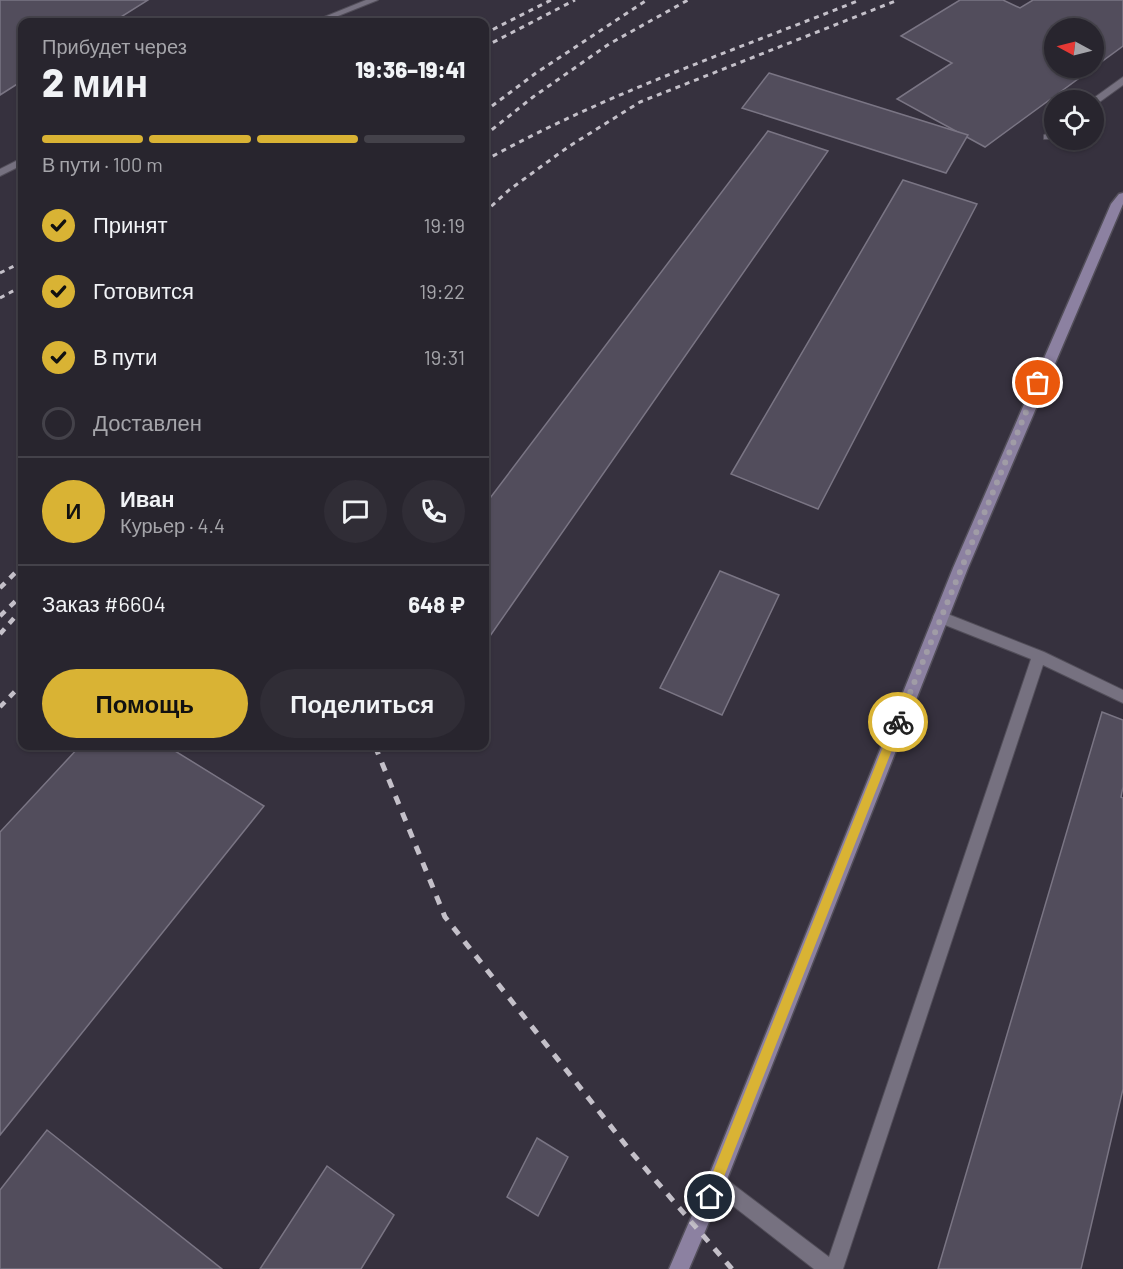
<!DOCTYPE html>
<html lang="ru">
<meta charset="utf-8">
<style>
body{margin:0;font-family:Barlow,sans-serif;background:#302d36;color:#f1f3f6;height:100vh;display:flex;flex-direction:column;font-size:22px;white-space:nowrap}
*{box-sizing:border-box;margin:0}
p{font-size:20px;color:#a5a5aa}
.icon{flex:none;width:33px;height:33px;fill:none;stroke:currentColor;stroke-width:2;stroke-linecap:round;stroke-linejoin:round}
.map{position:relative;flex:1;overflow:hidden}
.side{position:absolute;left:18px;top:18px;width:471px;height:732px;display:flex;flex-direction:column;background:#28252e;border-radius:12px;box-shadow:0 2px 4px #0004,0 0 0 2px #44424a}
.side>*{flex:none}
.needle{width:39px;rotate:277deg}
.controls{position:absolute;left:1044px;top:18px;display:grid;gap:12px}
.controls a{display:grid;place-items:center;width:60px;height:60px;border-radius:50%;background:#28252e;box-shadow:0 2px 4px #0004,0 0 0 2px #44424a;font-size:30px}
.pin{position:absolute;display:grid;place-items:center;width:51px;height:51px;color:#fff;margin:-26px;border:3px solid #fff;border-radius:50%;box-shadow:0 2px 6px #0007}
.courier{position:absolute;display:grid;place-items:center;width:60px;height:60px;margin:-30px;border:4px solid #d9b334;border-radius:50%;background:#fff;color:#222;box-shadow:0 2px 8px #0007}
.summary em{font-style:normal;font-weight:800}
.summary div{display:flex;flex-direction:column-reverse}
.summary{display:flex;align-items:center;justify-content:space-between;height:102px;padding:0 24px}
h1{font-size:39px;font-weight:800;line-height:45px}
.bar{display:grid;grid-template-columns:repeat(4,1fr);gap:9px 6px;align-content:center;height:72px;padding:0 24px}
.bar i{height:8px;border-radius:4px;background:#44424a}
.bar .current{background:#d9b334}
.bar p{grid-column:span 4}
.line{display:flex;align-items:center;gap:15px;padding:0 24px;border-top:2px solid #44424a}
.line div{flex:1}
.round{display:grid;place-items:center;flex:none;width:63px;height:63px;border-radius:32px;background:#302d36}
ol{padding:0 24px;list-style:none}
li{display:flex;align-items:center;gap:18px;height:66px}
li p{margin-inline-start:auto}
li .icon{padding:6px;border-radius:50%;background:#d9b334;color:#111;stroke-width:4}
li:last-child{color:#a5a5aa}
li i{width:33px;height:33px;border:3px solid #44424a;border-radius:50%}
.primary-button{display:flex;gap:12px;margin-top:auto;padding:12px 24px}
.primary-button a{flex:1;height:69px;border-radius:36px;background:#d9b334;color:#111;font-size:24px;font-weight:800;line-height:69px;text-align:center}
.primary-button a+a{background:#302d36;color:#f1f3f6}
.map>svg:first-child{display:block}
.building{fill:#524d5c;stroke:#7a7584;stroke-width:1.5;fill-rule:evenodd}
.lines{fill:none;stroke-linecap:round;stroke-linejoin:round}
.lane-casing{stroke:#524e59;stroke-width:2}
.secondary-casing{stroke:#524e59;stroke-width:3}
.lane{fill:#767180;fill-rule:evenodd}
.secondary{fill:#8c81a1;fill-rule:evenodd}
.rail-far2{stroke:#c4c0c9;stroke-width:3;stroke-dasharray:5 5;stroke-linecap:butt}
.rail-far1{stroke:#c4c0c9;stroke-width:4.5;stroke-dasharray:7 7;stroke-linecap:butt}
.rail{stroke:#c4c0c9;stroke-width:5;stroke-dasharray:9 9;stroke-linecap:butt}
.route{fill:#d9b334}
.done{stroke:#a09ca6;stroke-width:6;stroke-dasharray:0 10.8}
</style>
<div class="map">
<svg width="1123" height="1269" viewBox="0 0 1123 1269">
<rect width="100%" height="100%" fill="#36313e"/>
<g class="building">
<polygon points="0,0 148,0 113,22 22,22 22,81 0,95"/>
<path d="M960 0H1003L1020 8 1033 0H1123V46L985 147 897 99 952 63 901 36ZM1054 28H1094V68H1054Z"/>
<polygon points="769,73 968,135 946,173 742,108"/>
<polygon points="768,131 828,151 490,636 484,633 484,506"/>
<polygon points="903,180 977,204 818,509 731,474"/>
<polygon points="720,571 779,595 722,715 660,688"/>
<polygon points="1102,712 1123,720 1123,787 1121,797 1123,798 1123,1089 1081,1269 938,1269"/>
<polygon points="80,746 167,746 264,806 0,1135 0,832"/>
<polygon points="47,1130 222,1269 0,1269 0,1190"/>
<polygon points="537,1138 568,1157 538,1216 507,1197"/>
<polygon points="327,1166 394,1215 361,1269 260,1269"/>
</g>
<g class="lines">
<defs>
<g id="lane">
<polygon points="366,0 378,0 323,22 312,22"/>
<polygon points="1123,77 1123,85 1094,106 1094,100 1091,100"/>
<polygon points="1054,129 1054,136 1050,139 1044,139 1044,135"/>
<polygon points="22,158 22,165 0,176 0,169"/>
<polygon points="940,611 1044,652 1123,690 1123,703 1043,665 843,1269 814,1269 710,1188 707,1182 710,1176 716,1173 722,1176 829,1257 1031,659 935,621 933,617 935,613"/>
</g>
<polygon id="secondary" points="1123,193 1123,204 968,568 726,1182 689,1269 669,1269 708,1178 953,568 1111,204 1119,194"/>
</defs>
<use href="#lane" class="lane-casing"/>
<use href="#secondary" class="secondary-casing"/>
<use href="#lane" class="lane"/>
<use href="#secondary" class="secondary"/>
<g class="rail-far2">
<polyline points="484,34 551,0"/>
<polyline points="484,47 575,0"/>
<polyline points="484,112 536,73 647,0"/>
<polyline points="484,136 533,97 609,44 688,0"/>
<path d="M484 161C604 94 733 51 860 0"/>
<polyline points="484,213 509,190 568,147 640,102 898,0"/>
<polyline points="0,273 22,262"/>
<polyline points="0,298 22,286"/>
</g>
<g class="rail-far1">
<polyline points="0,588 22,566"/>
<polyline points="0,616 22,595"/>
<polyline points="0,634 22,609"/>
<polyline points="0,707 22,684"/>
</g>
<polyline class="rail" points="375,746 445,917 632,1153 732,1269"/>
</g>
<polygon class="route" points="898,717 903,722 716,1197 714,1202 710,1204 705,1202 703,1197 893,722"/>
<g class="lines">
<polyline class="done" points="898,722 1038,383"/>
</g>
</svg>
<div class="controls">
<a><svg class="needle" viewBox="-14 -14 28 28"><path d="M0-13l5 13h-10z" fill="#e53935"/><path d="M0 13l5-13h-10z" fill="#a5a5aa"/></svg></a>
<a><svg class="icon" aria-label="locate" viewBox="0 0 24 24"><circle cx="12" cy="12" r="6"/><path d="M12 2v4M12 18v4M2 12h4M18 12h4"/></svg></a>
</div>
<div class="pin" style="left:1038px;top:383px;background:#ea580c"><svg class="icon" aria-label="bag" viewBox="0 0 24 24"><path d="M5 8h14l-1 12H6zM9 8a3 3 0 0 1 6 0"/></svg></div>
<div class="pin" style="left:710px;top:1197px;background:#1f2937"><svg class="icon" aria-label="home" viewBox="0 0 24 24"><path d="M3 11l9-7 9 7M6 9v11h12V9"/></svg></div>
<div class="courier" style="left:898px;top:722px"><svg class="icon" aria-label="bike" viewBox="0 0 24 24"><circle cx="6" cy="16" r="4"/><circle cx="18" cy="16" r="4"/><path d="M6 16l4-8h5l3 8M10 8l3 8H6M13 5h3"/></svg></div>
<section class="side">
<div class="summary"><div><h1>2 мин</h1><p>Прибудет через</p></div><em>19:36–19:41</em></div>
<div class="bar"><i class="current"></i><i class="current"></i><i class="current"></i><i></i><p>В пути · 100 m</p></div>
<ol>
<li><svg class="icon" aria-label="check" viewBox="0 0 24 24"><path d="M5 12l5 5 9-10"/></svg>Принят<p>19:19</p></li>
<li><svg class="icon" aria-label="check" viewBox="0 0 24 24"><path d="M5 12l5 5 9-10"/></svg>Готовится<p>19:22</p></li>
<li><svg class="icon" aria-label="check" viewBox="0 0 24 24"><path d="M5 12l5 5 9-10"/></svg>В пути<p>19:31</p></li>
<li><i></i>Доставлен</li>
</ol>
<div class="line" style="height:108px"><b class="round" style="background:#d9b334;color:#111">И</b><div><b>Иван</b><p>Курьер · 4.4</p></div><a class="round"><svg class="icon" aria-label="chat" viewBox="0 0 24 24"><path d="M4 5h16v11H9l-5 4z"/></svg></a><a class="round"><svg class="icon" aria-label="phone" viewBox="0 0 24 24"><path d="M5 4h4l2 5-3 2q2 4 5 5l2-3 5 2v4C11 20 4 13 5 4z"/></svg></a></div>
<div class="line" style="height:78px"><div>Заказ #6604</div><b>648 ₽</b></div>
<div class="primary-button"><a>Помощь</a><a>Поделиться</a></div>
</section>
</div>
